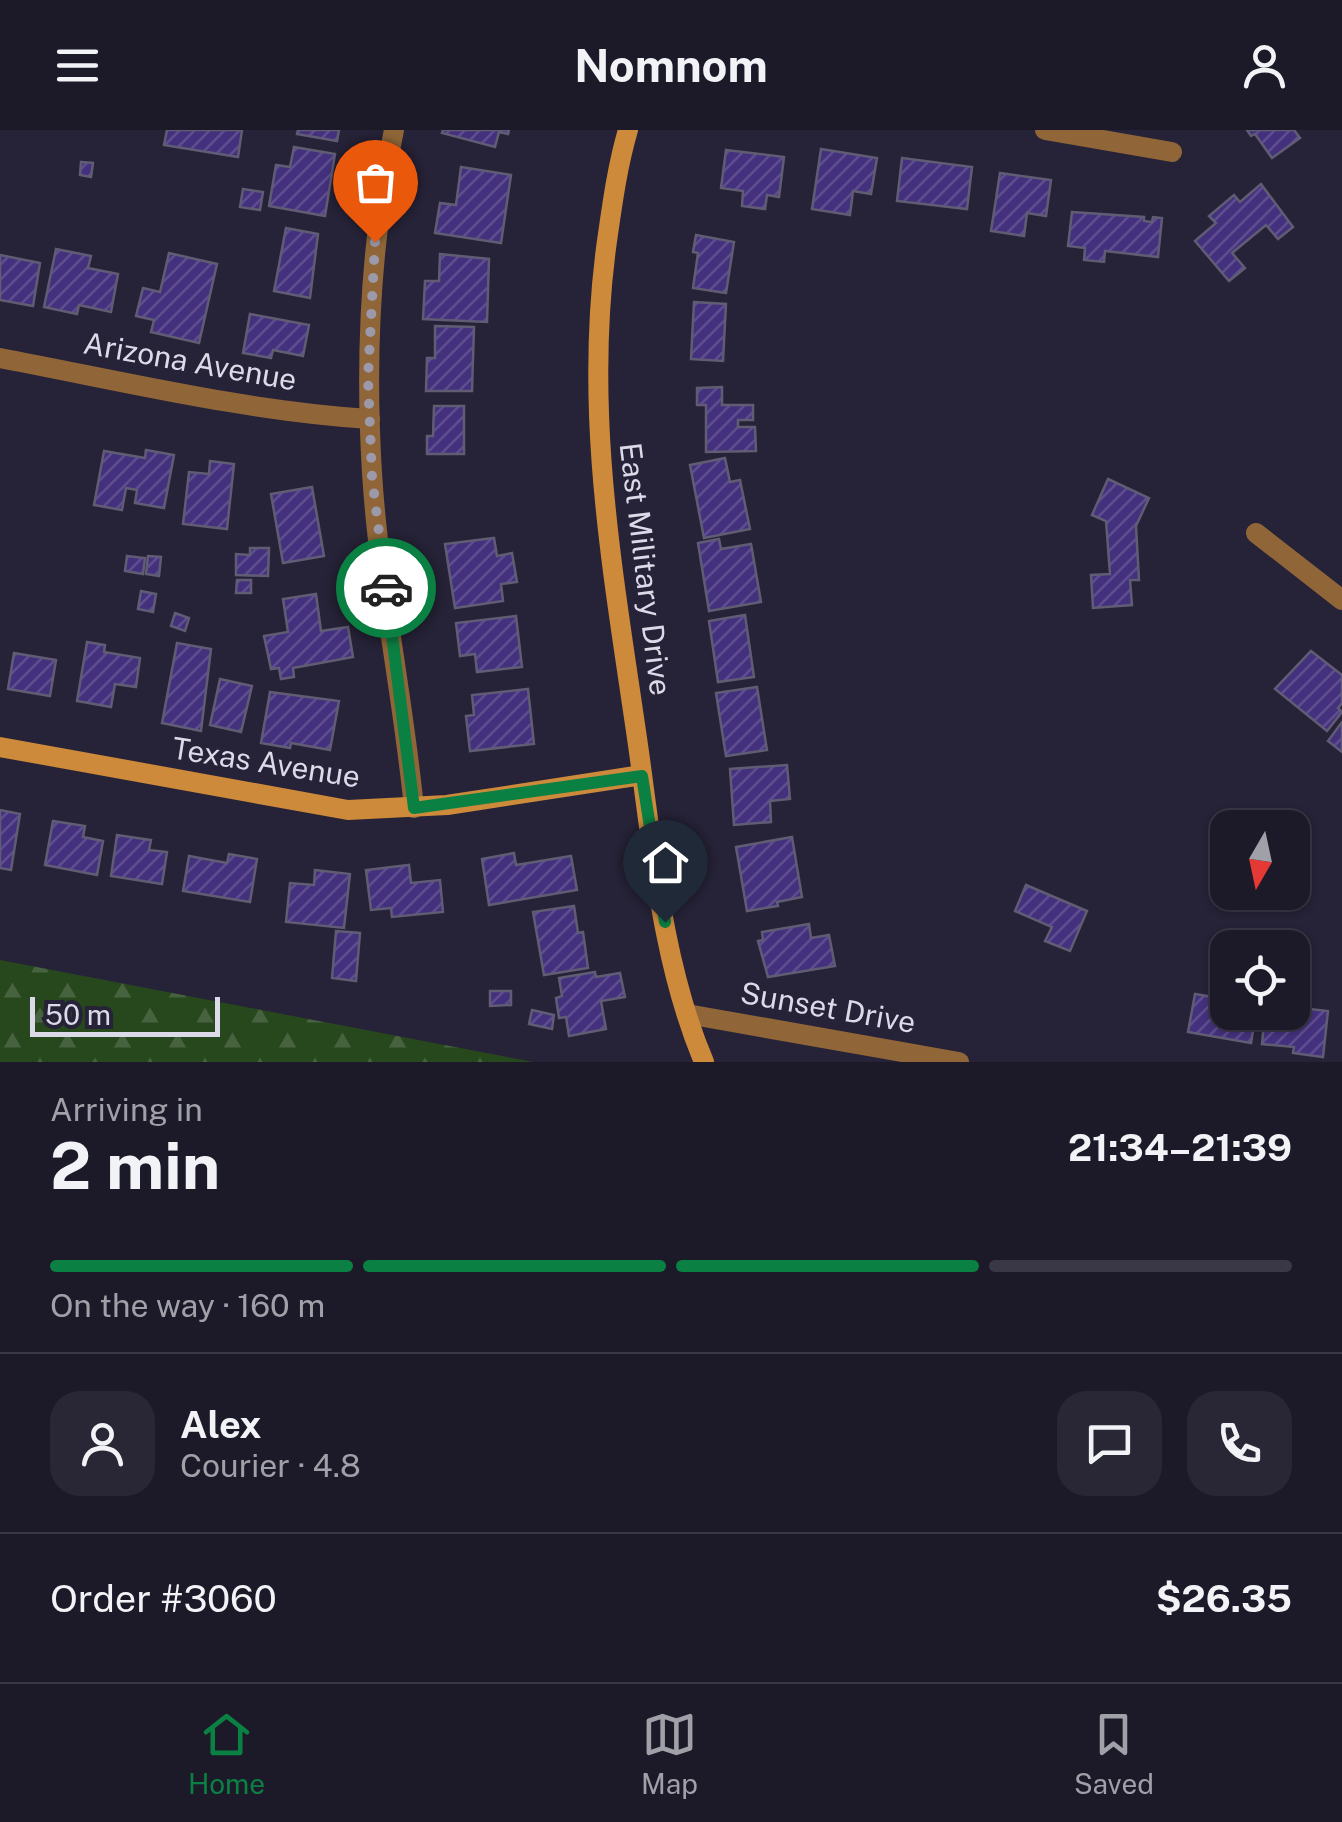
<!DOCTYPE html>
<meta charset="utf-8">
<style>
body{margin:0;font-family:"Public Sans",sans-serif;background:#292735;color:#f1f3f6;height:100vh;display:flex;flex-direction:column;font-size:38px;white-space:nowrap}
*{box-sizing:border-box;margin:0}
p{font-size:32px;color:#a0a1a8}
.icon{flex:none;width:55px;height:55px;fill:none;stroke:currentColor;stroke-width:2;stroke-linecap:round;stroke-linejoin:round}
.map{position:relative;height:932px;overflow:hidden}
.panel{display:flex;flex-direction:column;background:#1c1a29;flex:1}
.panel>*{flex:none}
.needle{width:65px;rotate:189deg}
.buttons{position:absolute;left:1210px;top:680px;display:grid;gap:20px}
.buttons a{display:grid;place-items:center;width:100px;height:100px;border-radius:20px;background:#1c1a29;box-shadow:0 2px 8px #0004,0 0 0 2px #3a3846;font-size:50px}
.scale{position:absolute;left:30px;bottom:25px;width:190px;box-sizing:border-box;padding-left:10px;border:5px solid #dcdae8;border-top:0;font-size:28px;line-height:35px;white-space:nowrap;color:#dcdae8;-webkit-text-stroke:8px #262237;paint-order:stroke}
.pin{position:absolute;display:grid;place-items:center;width:85px;height:85px;color:#fff;margin:-102px -42px;border-radius:50% 50% 50% 0;rotate:-45deg;box-shadow:0 0 10px #0007}
.pin .icon{rotate:45deg}
.courier{position:absolute;display:grid;place-items:center;width:100px;height:100px;margin:-50px;border:8px solid #0b8043;border-radius:50%;background:#fff;color:#222;box-shadow:0 2px 12px #0007}
.headline em{font-style:normal;font-weight:700}
.headline div{display:flex;flex-direction:column-reverse}
.headline{display:flex;align-items:center;justify-content:space-between;height:170px;padding:0 50px}
h1{font-size:65px;font-weight:700;line-height:75px}
.bar{display:grid;grid-template-columns:repeat(4,1fr);gap:15px 10px;align-content:center;height:120px;padding:0 50px}
.bar i{height:12px;border-radius:8px;background:#3a3846}
.bar .active{background:#0b8043}
.bar p{grid-column:span 4}
.line{display:flex;align-items:center;gap:25px;padding:0 50px;border-top:2px solid #3a3846}
.line div{flex:1}
.round{display:grid;place-items:center;flex:none;width:105px;height:105px;border-radius:30px;background:#292735}
header{display:flex;justify-content:space-between;align-items:center;height:130px;padding:0 50px;background:#1c1a29;font-size:45px;font-weight:700}
.tabs{display:flex;justify-content:space-around;align-items:center;height:140px;border-top:2px solid #3a3846;background:#1c1a29;font-size:28px;color:#a0a1a8}
.tabs a{display:grid;justify-items:center;gap:5px}
.tabs .active{color:#0b8043}
.map>svg:first-child{display:block}
.forest{fill:url(#forest-firs)}
.building{fill:url(#building-hatch);stroke:#5f5c74;stroke-width:2.5}
.lines{fill:none;stroke-linecap:round;stroke-linejoin:round}
.street{stroke:#906638;stroke-width:20}
.secondary{stroke:#cd8a3a;stroke-width:20}
.done{stroke:#9c9aaa;stroke-width:10;stroke-dasharray:0 18}
.route{stroke:#0b8043;stroke-width:12}
.labels{text-anchor:middle;stroke-width:10;stroke-linejoin:round;paint-order:stroke}
.street-label{font-size:30px;fill:#dcdae8;stroke:#262237}
</style>
<header><svg class="icon" aria-label="menu" viewBox="0 0 24 24"><path d="M4 6h16M4 12h16M4 18h16"/></svg>Nomnom<svg class="icon" aria-label="person" viewBox="0 0 24 24"><circle cx="12" cy="8" r="4"/><path d="M4 21q1-7 8-7t8 7"/></svg></header>
<div class="map">
<svg width="1342" height="932" viewBox="0 0 1342 932">
<defs>
<pattern id="forest-firs" width="22" height="20" patternUnits="userSpaceOnUse" patternTransform="scale(2.5)"><rect width="22" height="20" fill="#27481d"/><path d="M5 1l3.5 6h-7zM16 11l3.5 6h-7z" fill="#46623e"/></pattern>
<pattern id="building-hatch" width="6" height="6" patternUnits="userSpaceOnUse" patternTransform="scale(2.5)"><rect width="6" height="6" fill="#44317d"/><path d="M-1 1l2-2M0 6l6-6M5 7l2-2" fill="none" stroke="#5e4e8f"/></pattern>
</defs>
<rect width="100%" height="100%" fill="#262237"/>
<polygon class="forest" points="0,830 533,932 0,932"/>
<g class="building">
<polygon points="167,0 242,0 238,27 164,15"/>
<polygon points="298,0 339,0 337,11 297,4"/>
<polygon points="443,0 509,0 508,4 499,2 495,17 442,3"/>
<polygon points="1247,0 1294,0 1300,8 1272,28 1255,4 1251,6"/>
<polygon points="294,17 335,24 325,86 269,76 276,35 290,37"/>
<polygon points="821,19 877,28 871,64 853,61 850,85 812,79"/>
<polygon points="726,20 784,27 779,67 767,65 765,79 742,76 743,61 721,58"/>
<polygon points="902,28 972,37 967,79 897,71"/>
<polygon points="81,32 93,33 91,47 80,45"/>
<polygon points="461,37 511,45 501,113 435,103 440,73 456,75"/>
<polygon points="1000,43 1051,50 1046,86 1027,83 1024,106 991,101"/>
<polygon points="1261,54 1293,97 1278,109 1266,95 1232,123 1245,138 1229,151 1195,111 1216,93 1209,86 1234,65 1240,72"/>
<polygon points="243,59 263,62 260,80 240,77"/>
<polygon points="1072,82 1144,87 1144,91 1152,92 1153,87 1162,88 1158,127 1105,121 1104,132 1084,130 1085,118 1068,116"/>
<polygon points="286,98 318,104 310,168 274,161"/>
<polygon points="696,105 734,112 726,163 693,158 698,123 693,122"/>
<polygon points="56,119 91,126 88,138 118,144 111,182 79,175 77,184 44,177"/>
<polygon points="169,123 217,134 199,213 151,202 154,190 136,186 143,158 160,162"/>
<polygon points="440,124 489,129 487,192 423,189 425,151 439,151"/>
<polygon points="0,125 40,133 33,176 0,170"/>
<polygon points="694,172 726,174 723,231 691,229"/>
<polygon points="250,184 309,195 303,226 273,220 271,228 243,223"/>
<polygon points="435,196 474,197 472,261 426,261 427,228 435,228"/>
<polygon points="722,257 722,275 753,275 753,290 738,290 738,297 755,297 756,321 706,322 706,275 697,275 697,258"/>
<polygon points="434,276 464,276 464,324 427,324 427,306 433,306"/>
<polygon points="146,320 174,325 164,378 135,373 137,360 126,358 122,380 94,375 104,321 145,328"/>
<polygon points="725,328 730,352 740,350 750,399 704,408 690,335"/>
<polygon points="210,331 234,334 227,399 183,394 189,342 209,344"/>
<polygon points="1108,349 1149,368 1136,396 1139,450 1130,450 1132,475 1093,478 1091,445 1110,444 1106,391 1092,385"/>
<polygon points="312,357 324,426 283,433 271,364"/>
<polygon points="494,408 497,426 512,423 517,452 501,454 503,471 455,478 445,414"/>
<polygon points="719,409 721,419 751,414 761,472 709,481 698,413"/>
<polygon points="250,418 269,418 268,446 236,445 236,424 250,425"/>
<polygon points="127,426 145,428 143,444 125,441"/>
<polygon points="148,426 161,427 159,446 146,444"/>
<polygon points="237,450 251,450 251,463 236,463"/>
<polygon points="141,461 156,464 153,482 138,479"/>
<polygon points="316,464 321,501 348,497 353,527 293,538 294,547 281,549 279,538 271,539 264,506 288,502 283,469"/>
<polygon points="175,483 189,488 185,501 171,496"/>
<polygon points="745,485 754,547 718,552 709,491"/>
<polygon points="516,486 522,537 477,542 475,524 460,526 456,493"/>
<polygon points="87,512 105,515 104,522 140,528 136,557 115,554 111,577 77,571"/>
<polygon points="177,513 211,519 201,601 162,593"/>
<polygon points="1311,521 1342,545 1342,573 1338,578 1342,582 1327,601 1275,559"/>
<polygon points="14,523 56,530 50,566 8,559"/>
<polygon points="220,549 252,556 241,602 210,595"/>
<polygon points="757,557 767,620 726,626 716,563"/>
<polygon points="528,559 534,614 470,621 466,586 474,585 472,565"/>
<polygon points="270,562 339,571 330,620 291,613 290,618 261,613"/>
<polygon points="1342,592 1342,622 1328,611"/>
<polygon points="787,635 790,669 770,671 771,692 734,695 730,639"/>
<polygon points="0,680 20,684 11,740 0,738"/>
<polygon points="53,691 85,696 83,707 103,711 97,745 45,735"/>
<polygon points="117,705 151,710 149,720 167,722 162,754 111,746"/>
<polygon points="792,707 802,767 777,772 778,776 747,781 736,717"/>
<polygon points="514,723 516,735 571,726 577,760 489,775 482,729"/>
<polygon points="229,724 257,729 250,772 183,761 189,726 227,733"/>
<polygon points="409,735 411,753 440,750 443,782 392,787 391,778 371,780 366,740"/>
<polygon points="315,740 350,744 344,798 286,792 290,753 314,755"/>
<polygon points="1026,755 1087,781 1070,821 1045,811 1052,797 1015,781"/>
<polygon points="574,776 578,803 583,802 588,838 544,845 533,782"/>
<polygon points="809,794 811,808 829,805 835,836 768,847 758,811 763,810 762,802"/>
<polygon points="336,801 360,803 356,851 332,848"/>
<polygon points="595,842 596,847 620,843 625,867 601,871 606,899 569,906 566,887 559,888 556,868 562,866 559,848"/>
<polygon points="1228,856 1228,882 1256,882 1251,913 1188,902 1195,864 1225,869"/>
<polygon points="490,861 511,861 511,875 490,876"/>
<polygon points="1292,877 1328,881 1323,927 1293,923 1294,917 1262,914 1265,882 1292,882"/>
<polygon points="532,880 554,885 552,899 529,894"/>
</g>
<g class="lines">
<g class="street">
<path d="M394 0C370 113 365 228 372 343 379 455 403 566 414 678"/>
<polyline points="1045,0 1172,22"/>
<path d="M0 228C122 251 245 281 370 289"/>
<polyline points="1256,403 1342,470"/>
<polyline points="687,884 959,932"/>
</g>
<g class="secondary">
<path d="M628 0C618 34 613 69 608 104 582 279 613 441 638 615 653 720 662 833 704 932"/>
<polyline points="0,617 348,680 447,675 642,645"/>
</g>
</g>
<g class="lines">
<polyline class="done" points="375,112 368,248 372,347 386,458"/>
<polyline class="route" points="386,458 414,678 642,646 665,792"/>
</g>
<g class="labels">
<g class="street-label">
<text transform="translate(190 232) rotate(10)" y="10">Arizona Avenue</text>
<text transform="translate(645 439) rotate(83)" y="10">East Military Drive</text>
<text transform="translate(266 633) rotate(9)" y="10">Texas Avenue</text>
<text transform="translate(828 878) rotate(10)" y="10">Sunset Drive</text>
</g>
</g>
</svg>
<div class="buttons">
<a><svg class="needle" viewBox="-14 -14 28 28"><path d="M0-13l5 13h-10z" fill="#e53935"/><path d="M0 13l5-13h-10z" fill="#a0a1a8"/></svg></a>
<a><svg class="icon" aria-label="locate" viewBox="0 0 24 24"><circle cx="12" cy="12" r="6"/><path d="M12 2v4M12 18v4M2 12h4M18 12h4"/></svg></a>
</div>
<div class="scale">50 m</div>
<div class="pin" style="left:375px;top:112px;background:#ea580c"><svg class="icon" aria-label="bag" viewBox="0 0 24 24"><path d="M5 8h14l-1 12H6zM9 8a3 3 0 0 1 6 0"/></svg></div>
<div class="pin" style="left:665px;top:792px;background:#1f2937"><svg class="icon" aria-label="home" viewBox="0 0 24 24"><path d="M3 11l9-7 9 7M6 9v11h12V9"/></svg></div>
<div class="courier" style="left:386px;top:458px"><svg class="icon" aria-label="car" viewBox="0 0 24 24"><path d="M5 17H2v-5l4-1 3-4h7l3 4 3 1v5h-3M9 17h6M6 11h13"/><circle cx="7" cy="17" r="2"/><circle cx="17" cy="17" r="2"/></svg></div>
</div>
<section class="panel">
<div class="headline"><div><h1>2 min</h1><p>Arriving in</p></div><em>21:34–21:39</em></div>
<div class="bar"><i class="active"></i><i class="active"></i><i class="active"></i><i></i><p>On the way · 160 m</p></div>
<div class="line" style="height:180px"><a class="round"><svg class="icon" aria-label="person" viewBox="0 0 24 24"><circle cx="12" cy="8" r="4"/><path d="M4 21q1-7 8-7t8 7"/></svg></a><div><b>Alex</b><p>Courier · 4.8</p></div><a class="round"><svg class="icon" aria-label="chat" viewBox="0 0 24 24"><path d="M4 5h16v11H9l-5 4z"/></svg></a><a class="round"><svg class="icon" aria-label="phone" viewBox="0 0 24 24"><path d="M5 4h4l2 5-3 2q2 4 5 5l2-3 5 2v4C11 20 4 13 5 4z"/></svg></a></div>
<div class="line" style="height:130px"><div>Order #3060</div><b>$26.35</b></div>
</section>
<nav class="tabs">
<a class="active"><svg class="icon" aria-label="home" viewBox="0 0 24 24"><path d="M3 11l9-7 9 7M6 9v11h12V9"/></svg>Home</a>
<a><svg class="icon" aria-label="map" viewBox="0 0 24 24"><path d="M3 6l6-2 6 2 6-2v14l-6 2-6-2-6 2zM9 4v14M15 6v14"/></svg>Map</a>
<a><svg class="icon" aria-label="saved" viewBox="0 0 24 24"><path d="M7 4h10v16l-5-4-5 4z"/></svg>Saved</a>
</nav>
